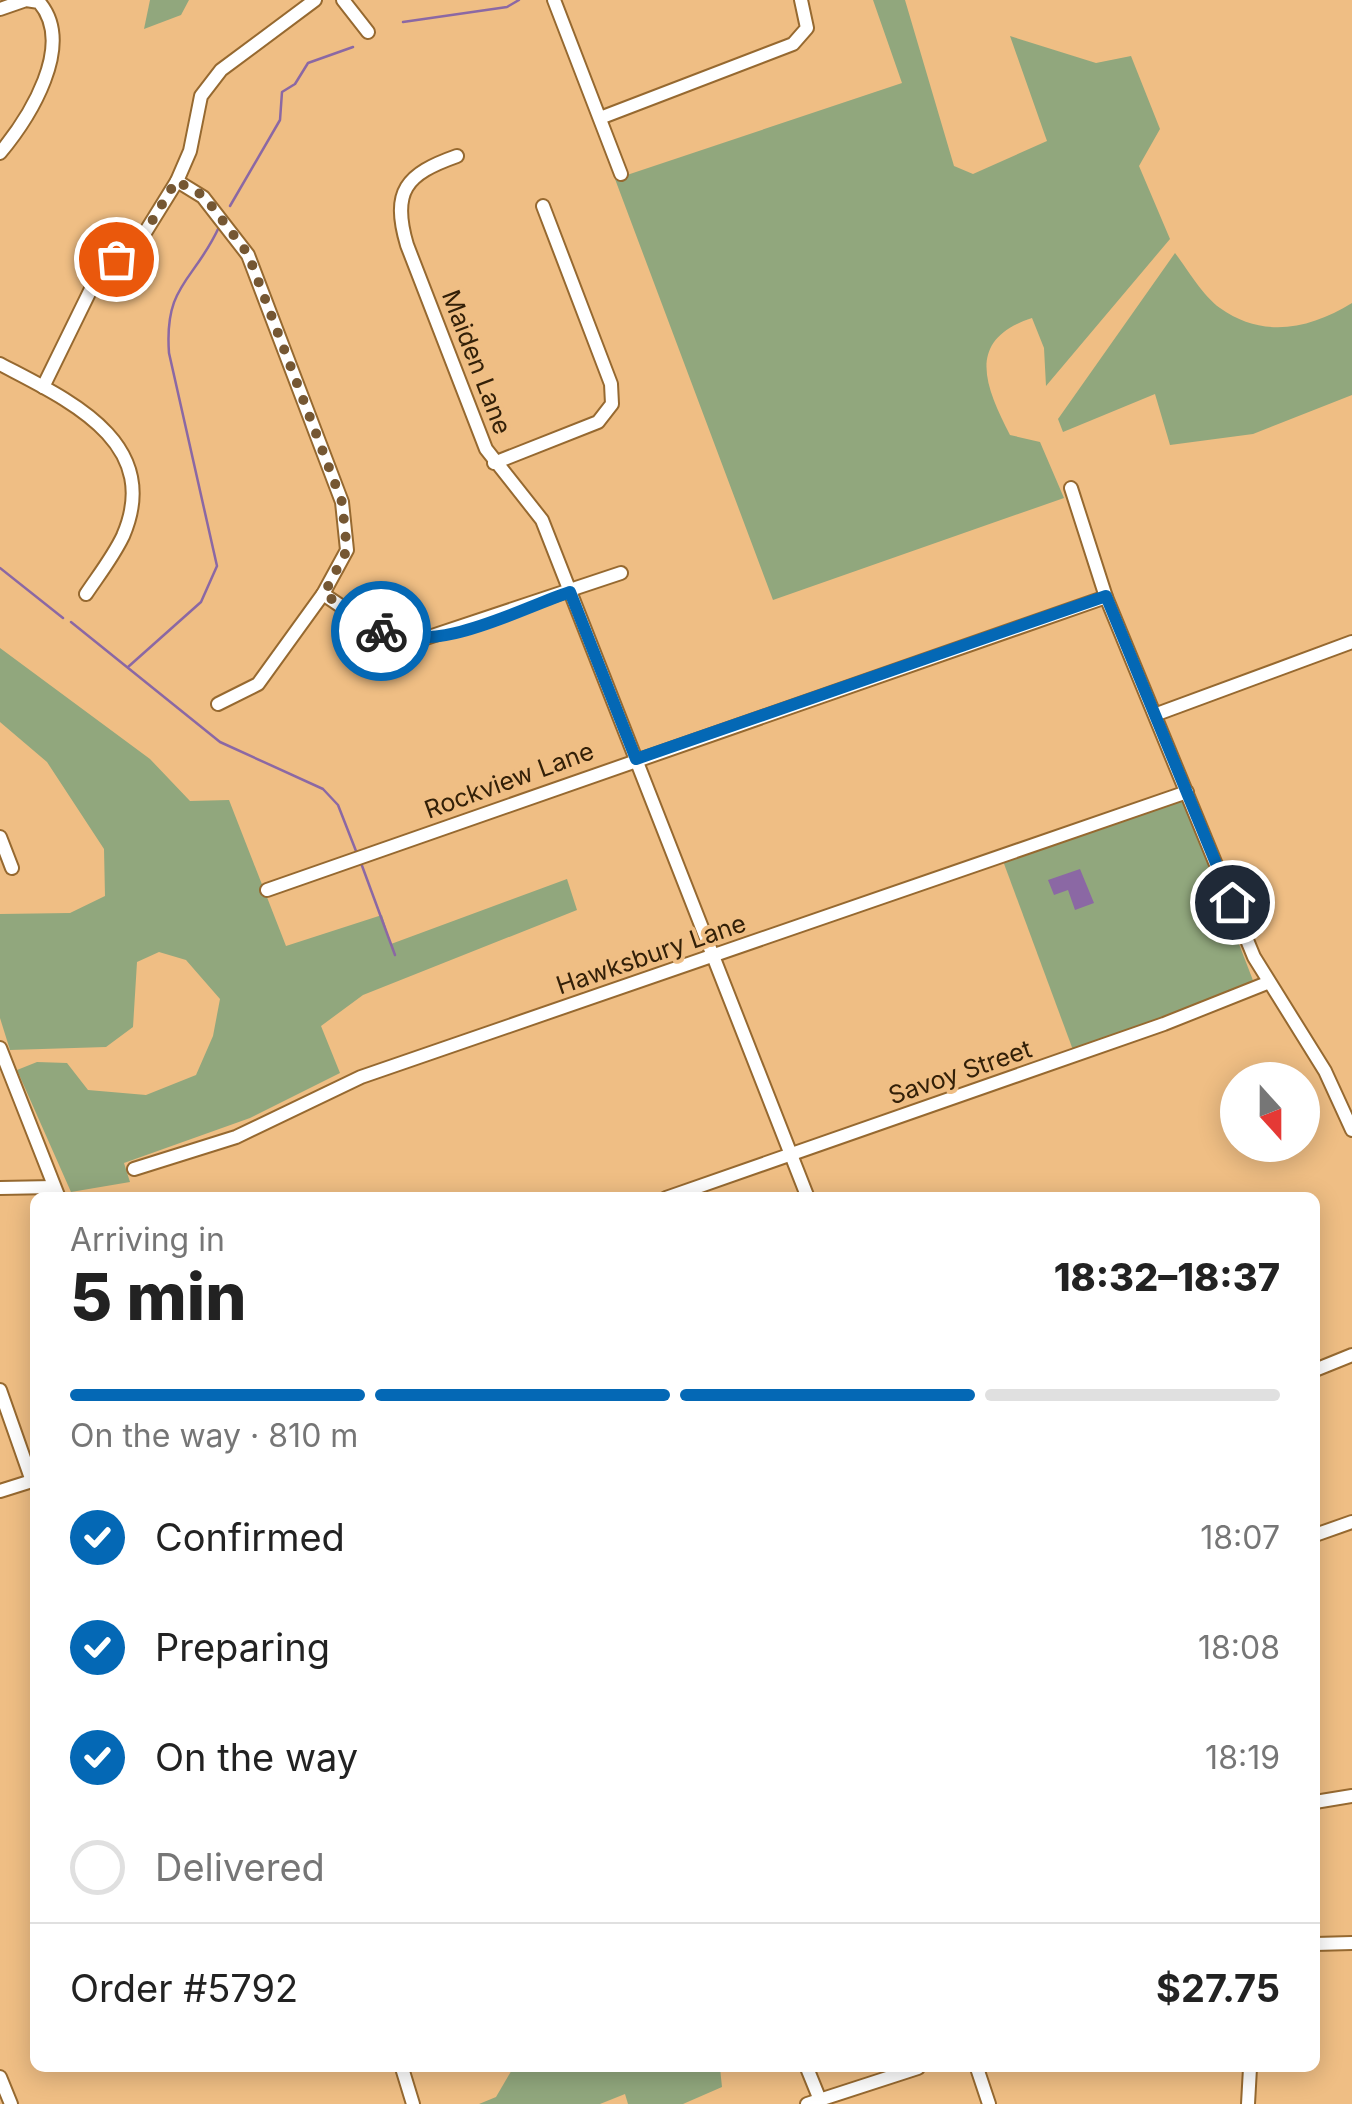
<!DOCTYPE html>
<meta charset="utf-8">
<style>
body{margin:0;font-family:Inter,sans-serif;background:#f6f6f6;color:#222;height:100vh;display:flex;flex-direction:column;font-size:38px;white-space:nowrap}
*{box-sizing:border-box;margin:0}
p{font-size:32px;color:#767676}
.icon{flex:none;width:55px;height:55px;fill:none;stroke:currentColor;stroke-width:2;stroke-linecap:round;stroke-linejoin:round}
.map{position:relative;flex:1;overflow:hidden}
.panel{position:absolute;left:30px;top:1192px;width:1290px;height:880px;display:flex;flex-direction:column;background:#fff;border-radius:15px;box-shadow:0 5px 25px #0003}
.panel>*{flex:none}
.needle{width:65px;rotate:159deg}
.tools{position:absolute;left:1220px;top:1062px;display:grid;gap:20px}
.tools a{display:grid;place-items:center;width:100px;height:100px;border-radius:50%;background:#fff;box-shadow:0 5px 25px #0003;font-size:50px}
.pin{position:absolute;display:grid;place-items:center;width:85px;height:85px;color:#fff;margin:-42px;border:5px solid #fff;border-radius:50%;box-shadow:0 2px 10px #0007}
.courier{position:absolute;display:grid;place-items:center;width:100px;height:100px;margin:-50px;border:8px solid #0468b5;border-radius:50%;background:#fff;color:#222;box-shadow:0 2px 12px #0007}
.summary em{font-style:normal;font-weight:800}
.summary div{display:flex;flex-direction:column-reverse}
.summary{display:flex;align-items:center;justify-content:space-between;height:170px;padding:0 40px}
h1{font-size:65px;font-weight:800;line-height:75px}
.bar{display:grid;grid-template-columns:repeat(4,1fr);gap:15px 10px;align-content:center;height:120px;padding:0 40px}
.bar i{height:12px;border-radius:8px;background:#e0e0e0}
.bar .current{background:#0468b5}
.bar p{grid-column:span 4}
.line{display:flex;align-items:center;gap:25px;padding:0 40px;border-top:2px solid #e0e0e0}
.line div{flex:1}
ol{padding:0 40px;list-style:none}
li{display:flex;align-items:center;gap:30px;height:110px}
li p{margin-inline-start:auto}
li .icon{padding:10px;border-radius:50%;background:#0468b5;color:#fff;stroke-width:4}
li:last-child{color:#767676}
li i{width:55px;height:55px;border:5px solid #e0e0e0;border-radius:50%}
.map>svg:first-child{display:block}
.green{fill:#91a77d}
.water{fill:#8b68a4}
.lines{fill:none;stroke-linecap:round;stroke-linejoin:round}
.stream{stroke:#8b68a4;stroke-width:2.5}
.minor-casing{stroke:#966930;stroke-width:16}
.minor{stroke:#fff;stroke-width:12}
.done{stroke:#755733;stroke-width:10;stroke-dasharray:0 18}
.route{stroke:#0468b5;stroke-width:12}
.labels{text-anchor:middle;stroke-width:8;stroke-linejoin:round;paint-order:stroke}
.street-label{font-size:25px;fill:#332008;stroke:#efbe84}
</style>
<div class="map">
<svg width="1352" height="2104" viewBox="0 0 1352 2104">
<rect width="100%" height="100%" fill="#efbe84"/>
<g class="green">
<polygon points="150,0 189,0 181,15 144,29"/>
<path d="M873 0H905L954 166 973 174 1047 141 1010 36 1096 63 1131 56 1160 129 1139 166 1170 239 1046 386 1044 348 1032 318C965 340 985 386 1010 435L1040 442 1064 498 773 600 615 179 902 83Z"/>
<path d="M1175 253C1188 270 1203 296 1220 308 1263 339 1310 329 1352 303V395L1253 434 1170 445 1155 394 1063 432 1058 419Z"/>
<polygon points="0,648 150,759 190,801 229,800 286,946 382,915 391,944 567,879 577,910 363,995 321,1026 340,1073 250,1118 124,1163 130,1182 71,1192 17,1070 37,1062 67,1063 88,1090 146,1095 196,1075 213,1036 220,999 186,960 159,952 137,962 133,1027 106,1047 10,1050 0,1018 0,914 70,913 105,896 104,849 47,762 0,722"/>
<polygon points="1183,799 1254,983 1073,1050 1003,861"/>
<polygon points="513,2068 720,2068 722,2087 683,2104 628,2104 625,2094 600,2104 479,2104 496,2097"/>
</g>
<polygon class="water" points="1080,869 1094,903 1075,910 1068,890 1054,895 1048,880"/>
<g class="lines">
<g class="stream">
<polyline points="403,22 507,7 519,0"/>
<polyline points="230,206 280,120 282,92 295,84 308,63 353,47"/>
<polyline points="0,568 63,618"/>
<polyline points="71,622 220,742 323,789 338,805 356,851"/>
<path d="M128 667 201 602 217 566 169 353C164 284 194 282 219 227"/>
<polyline points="361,863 395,955"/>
</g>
<defs>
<g id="minor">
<polyline points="343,0 368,32"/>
<polyline points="554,0 621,174"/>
<path d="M0 9 26 0 39 2C76 45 29 118 0 153"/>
<polyline points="600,118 793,44 807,28 801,0"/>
<path d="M457 156C406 174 391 191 407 245L486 449 542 520 808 1198"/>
<polyline points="177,181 203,197 248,255 342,502 347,550 323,594 258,684 218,704"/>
<path d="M0 364C66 399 164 441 123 536 113 557 98 576 86 594"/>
<polyline points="43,387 91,289 146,231 177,181 190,151 201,96 221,70 315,0"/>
<polyline points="494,463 598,422 612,404 611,384 543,206"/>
<polyline points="1071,488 1106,597 1254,957 1325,1071 1352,1130"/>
<polyline points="323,594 375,629 423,639 621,573"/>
<polyline points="1157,714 1352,642"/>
<polyline points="0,837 12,868"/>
<polyline points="267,890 1106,597"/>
<polyline points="0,1048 59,1198"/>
<polyline points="134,1169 236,1137 361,1077 1187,792"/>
<polyline points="0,1188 54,1187"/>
<polyline points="666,1198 1164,1024 1267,983"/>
<polyline points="1315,1370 1352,1355"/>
<polyline points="0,1390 32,1481"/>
<polyline points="0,1491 35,1480"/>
<polyline points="1315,1535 1352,1522"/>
<polyline points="1315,1802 1352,1796"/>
<polyline points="1315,1944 1352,1943"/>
<polyline points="402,2068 413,2104"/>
<polyline points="807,2068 820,2100"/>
<polyline points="977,2068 989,2104"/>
<polyline points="0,2077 11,2104"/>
<polyline points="807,2104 918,2068"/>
<polyline points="1248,2104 1250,2068"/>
</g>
</defs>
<use href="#minor" class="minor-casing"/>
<use href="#minor" class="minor"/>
</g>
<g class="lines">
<polyline class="done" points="116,259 146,231 176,181 204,196 248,254 342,502 347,550 324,594 381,631"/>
<path class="route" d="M381 631C440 654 514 611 570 592L636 759 1106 596 1232 902"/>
</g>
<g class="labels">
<g class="street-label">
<text transform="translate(477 362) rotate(69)" y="9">Maiden Lane</text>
<text transform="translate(509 780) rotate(-20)" y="9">Rockview Lane</text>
<text transform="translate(651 954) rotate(-19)" y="9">Hawksbury Lane</text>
<text transform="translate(960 1072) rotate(-19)" y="9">Savoy Street</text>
</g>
</g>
</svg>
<div class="tools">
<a><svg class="needle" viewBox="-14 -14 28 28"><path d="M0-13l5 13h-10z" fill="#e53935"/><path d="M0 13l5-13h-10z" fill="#767676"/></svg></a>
</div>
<div class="pin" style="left:116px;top:259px;background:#ea580c"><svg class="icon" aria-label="bag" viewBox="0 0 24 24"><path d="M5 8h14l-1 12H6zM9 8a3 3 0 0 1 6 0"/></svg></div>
<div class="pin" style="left:1232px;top:902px;background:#1f2937"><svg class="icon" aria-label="home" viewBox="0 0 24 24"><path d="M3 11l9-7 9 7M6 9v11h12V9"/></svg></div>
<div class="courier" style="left:381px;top:631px"><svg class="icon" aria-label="bike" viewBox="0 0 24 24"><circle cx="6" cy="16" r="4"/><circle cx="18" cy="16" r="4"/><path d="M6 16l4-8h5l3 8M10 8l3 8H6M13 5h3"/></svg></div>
<section class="panel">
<div class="summary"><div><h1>5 min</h1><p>Arriving in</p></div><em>18:32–18:37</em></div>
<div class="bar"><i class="current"></i><i class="current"></i><i class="current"></i><i></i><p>On the way · 810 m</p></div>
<ol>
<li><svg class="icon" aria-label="check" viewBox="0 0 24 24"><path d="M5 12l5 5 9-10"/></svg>Confirmed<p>18:07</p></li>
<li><svg class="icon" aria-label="check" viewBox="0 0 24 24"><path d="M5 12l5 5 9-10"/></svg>Preparing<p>18:08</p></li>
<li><svg class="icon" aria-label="check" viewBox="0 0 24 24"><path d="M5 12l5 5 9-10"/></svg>On the way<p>18:19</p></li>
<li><i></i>Delivered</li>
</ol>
<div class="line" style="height:130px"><div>Order #5792</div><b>$27.75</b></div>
</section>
</div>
